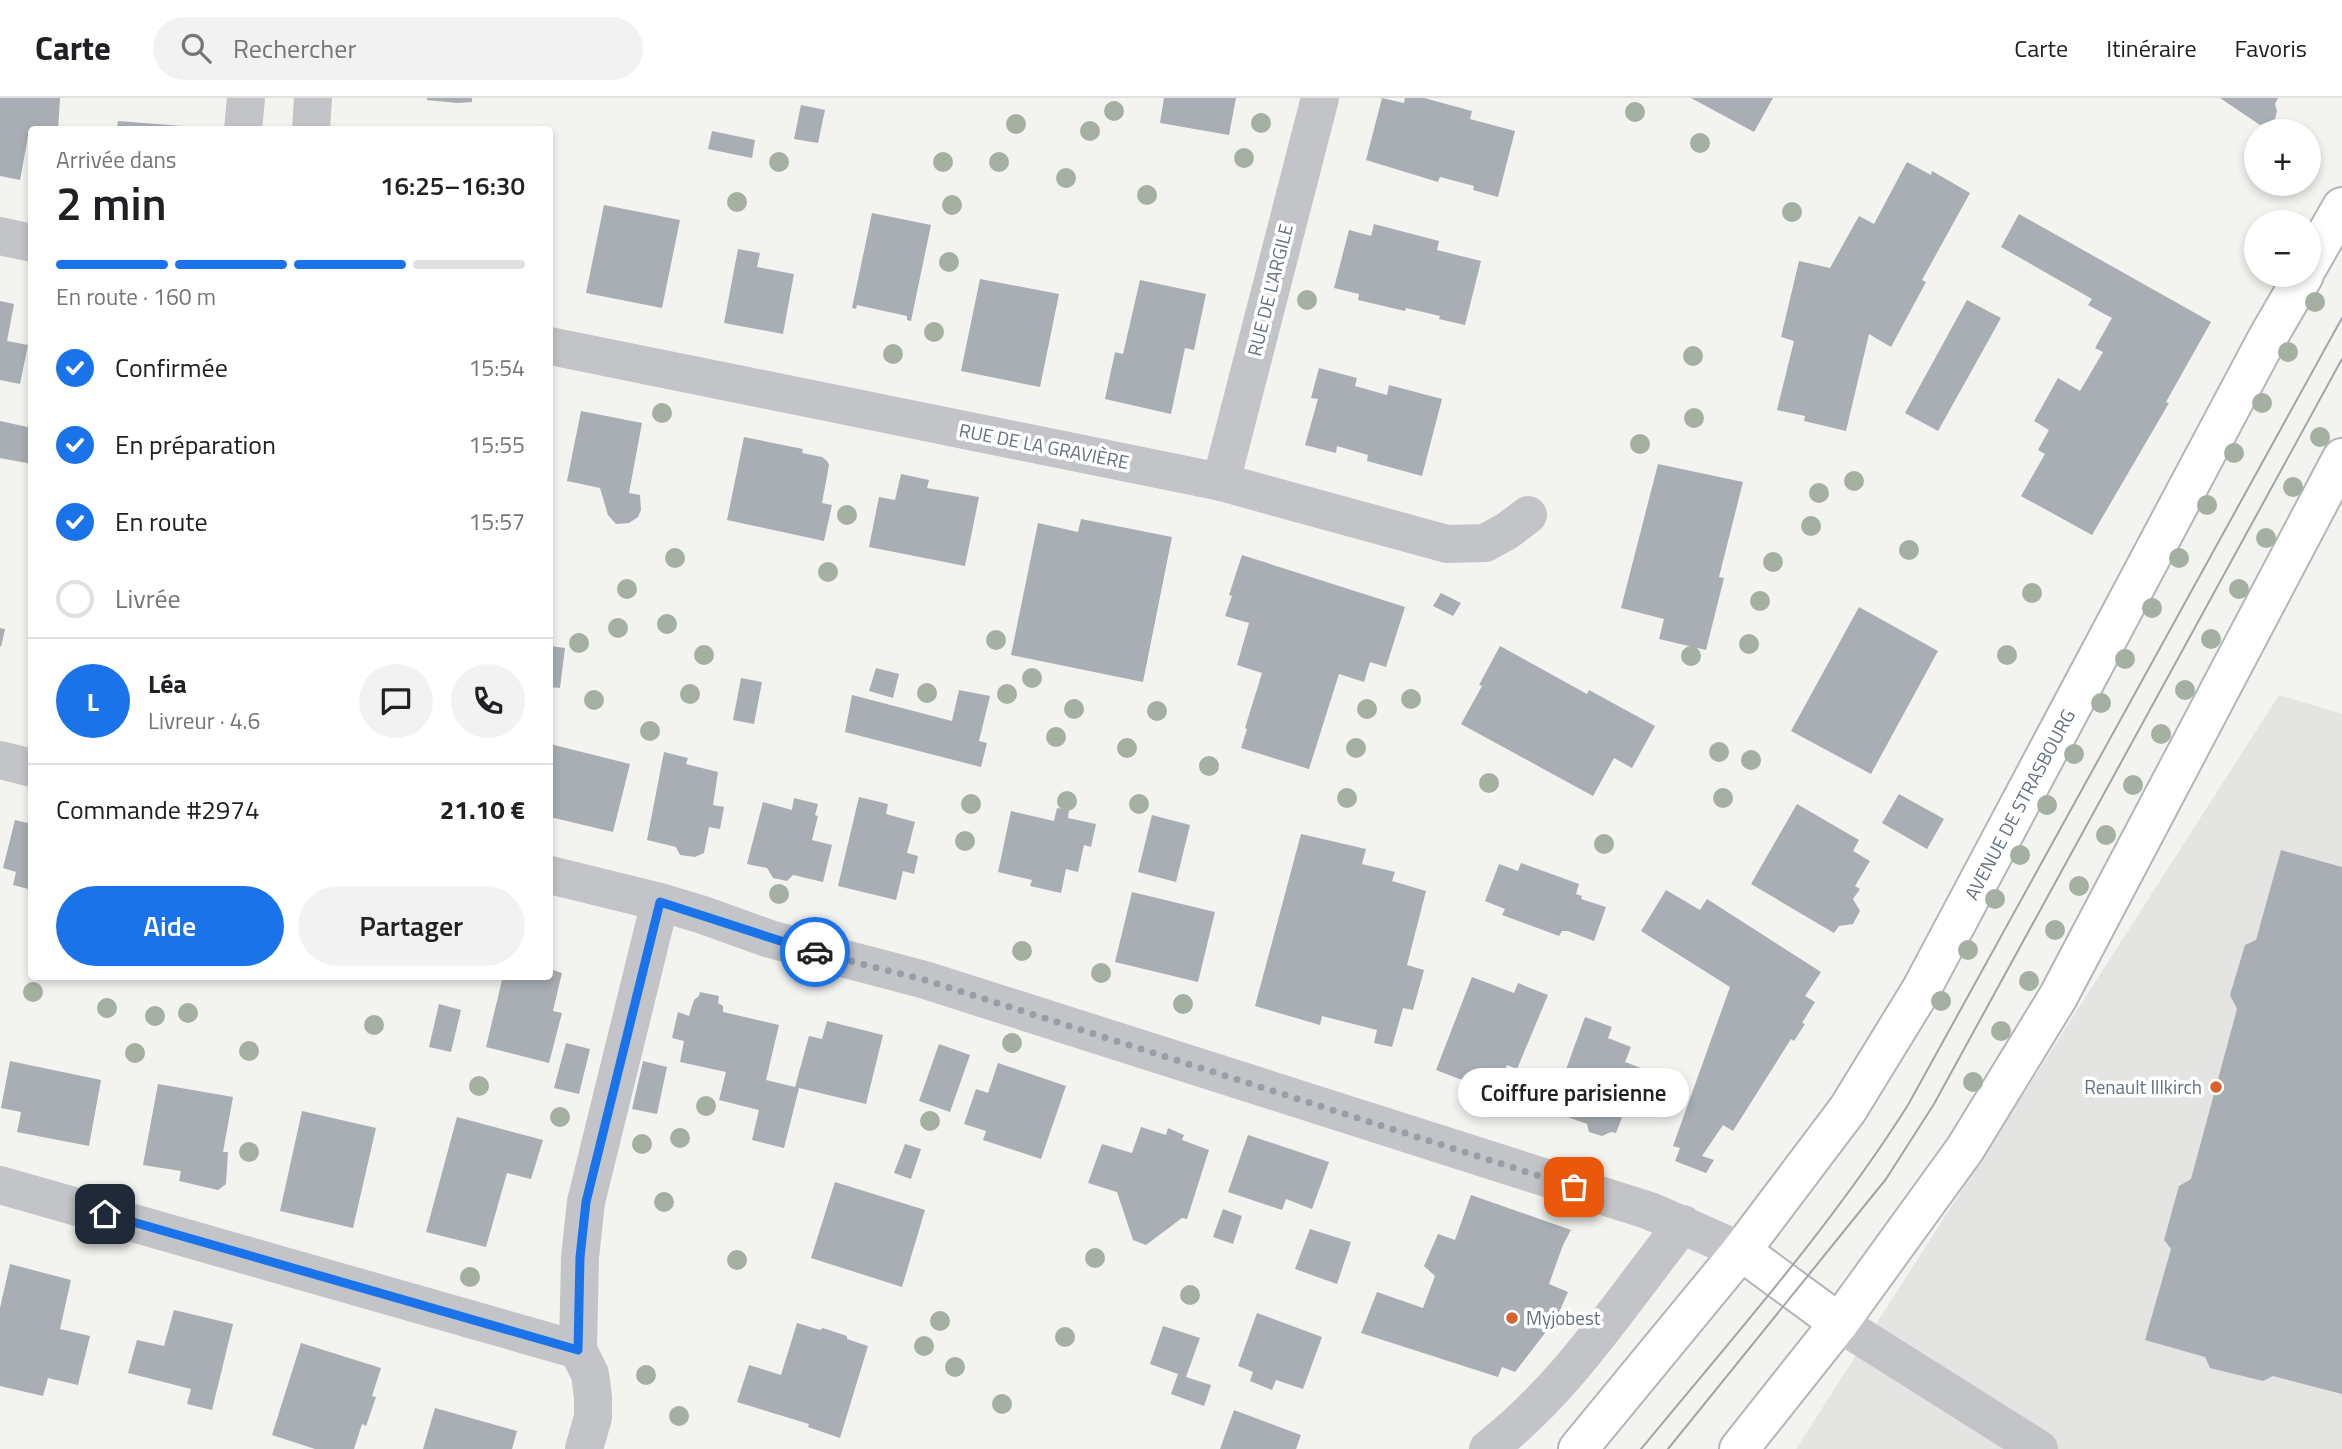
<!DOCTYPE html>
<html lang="fr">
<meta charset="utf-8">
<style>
body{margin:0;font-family:"Titillium Web",sans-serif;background:#f2f2f2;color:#202124;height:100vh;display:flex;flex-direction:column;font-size:26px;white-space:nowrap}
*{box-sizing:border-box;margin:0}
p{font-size:23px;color:#757577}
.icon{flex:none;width:38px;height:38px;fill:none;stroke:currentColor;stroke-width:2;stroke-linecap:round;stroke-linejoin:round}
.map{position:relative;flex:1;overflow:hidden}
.panel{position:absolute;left:28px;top:28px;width:525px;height:854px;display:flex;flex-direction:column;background:#fff;border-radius:7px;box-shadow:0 4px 10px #0003}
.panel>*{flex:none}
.controls{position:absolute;left:2244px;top:21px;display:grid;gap:14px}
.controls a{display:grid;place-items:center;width:77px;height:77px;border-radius:50%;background:#fff;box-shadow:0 4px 10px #0003;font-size:35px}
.pin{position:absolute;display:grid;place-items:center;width:60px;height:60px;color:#fff;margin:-30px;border-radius:14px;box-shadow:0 4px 10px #0006}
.courier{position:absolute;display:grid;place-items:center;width:70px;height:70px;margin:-35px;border:5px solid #1a73e8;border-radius:50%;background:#fff;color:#222;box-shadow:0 2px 9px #0007}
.bubble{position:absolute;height:49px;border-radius:24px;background:#fff;box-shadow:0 4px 10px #0003;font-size:23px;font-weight:600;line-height:49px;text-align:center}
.summary em{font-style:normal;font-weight:600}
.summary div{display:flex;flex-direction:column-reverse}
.summary{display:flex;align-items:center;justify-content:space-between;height:119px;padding:0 28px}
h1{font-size:46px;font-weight:600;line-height:52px}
.bar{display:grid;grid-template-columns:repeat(4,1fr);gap:10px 7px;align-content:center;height:84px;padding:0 28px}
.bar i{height:9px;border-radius:5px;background:#e0e0e0}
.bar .selected{background:#1a73e8}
.bar p{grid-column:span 4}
.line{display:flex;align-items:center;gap:18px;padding:0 28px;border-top:2px solid #e0e0e0}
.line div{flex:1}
.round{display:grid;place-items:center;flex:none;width:74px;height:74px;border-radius:37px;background:#f2f2f2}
ol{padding:0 28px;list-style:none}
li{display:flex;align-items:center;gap:21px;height:77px}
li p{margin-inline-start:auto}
li .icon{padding:7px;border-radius:50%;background:#1a73e8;color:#fff;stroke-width:4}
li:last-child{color:#757577}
li i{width:38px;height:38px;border:4px solid #e0e0e0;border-radius:50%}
.button{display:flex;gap:14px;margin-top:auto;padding:14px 28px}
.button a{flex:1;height:80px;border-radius:42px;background:#1a73e8;color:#fff;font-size:28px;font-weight:600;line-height:80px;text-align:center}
.button a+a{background:#f2f2f2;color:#202124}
header{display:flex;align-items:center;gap:42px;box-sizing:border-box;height:98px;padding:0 35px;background:#fff;border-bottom:2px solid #e0e0e0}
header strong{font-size:33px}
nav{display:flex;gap:38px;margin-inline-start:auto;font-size:24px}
.search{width:490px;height:63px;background:#f2f2f2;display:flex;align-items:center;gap:18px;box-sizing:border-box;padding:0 24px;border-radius:38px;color:#757577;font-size:26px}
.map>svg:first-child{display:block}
.built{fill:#e4e5e3}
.building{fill:#a8aeb3}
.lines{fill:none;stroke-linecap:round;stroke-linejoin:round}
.major-casing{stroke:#b2b6b9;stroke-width:42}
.minor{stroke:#c2c4c8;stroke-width:38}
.major{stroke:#fff;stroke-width:38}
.tram{stroke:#a0a5aa;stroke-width:2}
.tree{fill:#a5afa2}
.done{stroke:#969fa7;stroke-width:7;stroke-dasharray:0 12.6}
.route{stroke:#1a73e8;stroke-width:9}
.poi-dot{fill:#d7642d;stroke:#fff;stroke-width:2.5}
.labels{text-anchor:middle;stroke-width:7;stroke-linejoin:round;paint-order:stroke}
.street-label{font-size:19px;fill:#64717f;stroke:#fff}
.poi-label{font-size:19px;fill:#64717f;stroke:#fff;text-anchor:end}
</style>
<header>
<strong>Carte</strong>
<div class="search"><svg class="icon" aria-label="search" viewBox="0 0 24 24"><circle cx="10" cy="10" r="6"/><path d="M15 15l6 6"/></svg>Rechercher</div>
<nav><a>Carte</a><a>Itinéraire</a><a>Favoris</a></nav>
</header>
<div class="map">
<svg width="2342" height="1351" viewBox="0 0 2342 1351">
<rect width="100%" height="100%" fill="#f3f4f0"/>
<polygon class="built" points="2279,597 2342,616 2342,1351 1796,1351"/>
<g class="building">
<polygon points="0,0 60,0 58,32 29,33 20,82 0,78"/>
<polygon points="427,0 472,0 472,4 457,5 427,2"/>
<polygon points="1164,0 1236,0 1229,37 1160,25"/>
<polygon points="1382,0 1404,5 1405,0 1424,0 1472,13 1470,21 1515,33 1498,99 1473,92 1474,88 1440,79 1438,84 1366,62"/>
<polygon points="1691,0 1773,0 1754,34"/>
<polygon points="2220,0 2278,0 2275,6 2277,13 2275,21 2260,27"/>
<polygon points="801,7 825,12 818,45 794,41"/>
<polygon points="118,23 182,28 182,32 117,32"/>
<polygon points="712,33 755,42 752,60 708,51"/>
<polygon points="1907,64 1931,77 1932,73 1970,95 1922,182 1926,184 1891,249 1869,236 1846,333 1804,323 1805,318 1777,312 1794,243 1781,239 1799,163 1830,170 1859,118 1874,126"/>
<polygon points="604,107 680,122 662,210 586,195"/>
<polygon points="872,115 931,127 911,223 907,222 907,218 857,207 856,211 852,210"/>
<polygon points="2019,116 2211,224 2166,304 2169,305 2092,437 2021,398 2045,356 2038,352 2049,332 2034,323 2058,280 2080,293 2103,254 2095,250 2112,220 2088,207 2092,201 2001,149"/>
<polygon points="1374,126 1439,143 1437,152 1481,163 1465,227 1439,221 1440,218 1406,210 1405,213 1358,202 1359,196 1334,190 1349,132 1371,138"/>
<polygon points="738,151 760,155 757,169 794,176 783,236 724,225"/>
<polygon points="980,181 1059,196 1040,289 961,273"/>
<polygon points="1140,182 1206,196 1194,252 1185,250 1171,316 1105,301 1115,254 1123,256"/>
<polygon points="1967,202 2001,220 1938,333 1905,315"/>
<polygon points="0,203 14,206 7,243 28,247 20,286 0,282"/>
<polygon points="1319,270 1357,280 1355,288 1387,297 1389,287 1442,301 1422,378 1367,363 1368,357 1337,348 1336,355 1305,347 1318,301 1311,300"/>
<polygon points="581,313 642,325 629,395 640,397 641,412 638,419 629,425 616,426 608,417 600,390 567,383"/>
<polygon points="0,323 32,330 32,366 0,360"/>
<polygon points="744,339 803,351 802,355 822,359 827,363 829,367 822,405 832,407 824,443 727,422"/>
<polygon points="1658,366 1743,384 1719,479 1724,480 1706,552 1659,541 1664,521 1621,510"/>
<polygon points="901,376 929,382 927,390 979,399 965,468 869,449 879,399 895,402"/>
<polygon points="1081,421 1172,439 1143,584 1011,557 1038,425 1078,434"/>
<polygon points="1242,457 1405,509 1386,569 1370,564 1364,584 1339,576 1309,671 1241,650 1247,631 1245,630 1262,575 1237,567 1249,525 1225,518 1232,498 1229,497"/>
<polygon points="1441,495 1461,505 1453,518 1433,508"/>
<polygon points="1859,509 1938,553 1871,676 1791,633"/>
<polygon points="0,530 5,531 1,549 0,548"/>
<polygon points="550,548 565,550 560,590 550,589"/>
<polygon points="1500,548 1587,596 1589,592 1655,628 1632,670 1614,660 1593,698 1461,626 1482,588 1479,587"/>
<polygon points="876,570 899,576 893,600 869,593"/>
<polygon points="741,580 762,584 754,626 733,622"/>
<polygon points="959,592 990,598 979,643 987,645 981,669 845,634 852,597 952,623"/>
<polygon points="550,646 630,666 613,734 550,719"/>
<polygon points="664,654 688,660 686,666 718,674 713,707 724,709 720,731 709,729 704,755 695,759 680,757 676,749 647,742"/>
<polygon points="1899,696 1944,721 1927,751 1882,725"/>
<polygon points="859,699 888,706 886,716 915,724 907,755 918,758 914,776 903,773 896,802 838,788"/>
<polygon points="794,700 818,706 815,717 818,718 812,742 832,747 823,784 793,777 787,783 773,780 767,770 747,766 763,704 792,712"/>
<polygon points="1797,706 1859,742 1853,753 1870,763 1855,788 1860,791 1853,801 1860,813 1853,826 1839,828 1834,835 1751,786"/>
<polygon points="1057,710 1069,712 1068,720 1096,726 1091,749 1084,747 1078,774 1066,771 1061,795 1030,788 1032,782 998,774 1011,713 1054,723"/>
<polygon points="1152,717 1190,727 1176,784 1138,774"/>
<polygon points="15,722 32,726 32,792 13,787 16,774 3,770"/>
<polygon points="1301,736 1366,751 1362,766 1395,774 1392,783 1426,793 1407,867 1424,872 1413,912 1403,910 1392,949 1374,945 1377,932 1322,918 1320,927 1255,908"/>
<polygon points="2281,752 2342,769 2342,1296 2273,1278 2263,1283 2210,1270 2205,1259 2145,1242 2171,1151 2164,1142 2179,1088 2191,1081 2237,911 2230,897 2245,847 2256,842"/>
<polygon points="1521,765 1579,786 1576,796 1582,798 1581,801 1606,809 1594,843 1568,833 1562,833 1559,838 1502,817 1505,811 1485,803 1499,766 1518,773"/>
<polygon points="1666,792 1700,812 1707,801 1821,874 1805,898 1815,904 1802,925 1805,926 1794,943 1791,941 1733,1033 1723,1027 1702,1058 1714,1062 1706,1075 1675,1063 1680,1050 1673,1048 1730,889 1641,833"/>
<polygon points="1132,794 1215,814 1198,884 1115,864"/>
<polygon points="550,871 562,875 553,913 562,915 549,965 486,949 503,878 550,878"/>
<polygon points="1472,879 1514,895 1518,885 1548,897 1517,971 1507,967 1496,995 1436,972"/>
<polygon points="700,894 719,898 718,905 723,908 723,914 779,927 766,982 795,989 809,938 822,941 827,923 883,937 866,1006 799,990 784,1050 752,1042 759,1012 719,1002 726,974 680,964 684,943 672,940 678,914 689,918 694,902 699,898"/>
<polygon points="439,906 461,912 451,954 429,949"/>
<polygon points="1585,919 1612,929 1608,940 1631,949 1625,964 1641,970 1616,1035 1611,1034 1602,1038 1589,1034 1587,1026 1551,1013"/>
<polygon points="566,945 590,951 579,996 554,990"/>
<polygon points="939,946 970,957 950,1014 919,1003"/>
<polygon points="10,963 101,982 89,1048 17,1034 21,1014 1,1010"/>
<polygon points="643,963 667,969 657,1016 632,1011"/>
<polygon points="998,965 1066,988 1041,1061 983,1042 986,1033 964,1026 976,991 988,995"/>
<polygon points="158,986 233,999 223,1054 228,1054 226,1086 218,1092 179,1083 181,1073 143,1067"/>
<polygon points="302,1013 376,1030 353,1130 280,1113"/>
<polygon points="457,1019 543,1042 531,1081 507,1075 486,1149 426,1134"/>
<polygon points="1141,1029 1166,1037 1168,1030 1184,1037 1182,1042 1209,1052 1187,1121 1182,1120 1146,1147 1133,1142 1117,1094 1088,1085 1102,1046 1132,1055"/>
<polygon points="1248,1037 1329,1064 1312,1111 1286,1101 1282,1112 1228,1094"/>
<polygon points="905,1046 921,1051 911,1081 894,1075"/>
<polygon points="835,1084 925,1112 902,1189 811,1160"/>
<polygon points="1471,1097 1571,1132 1563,1147 1549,1186 1568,1194 1556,1221 1515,1274 1502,1269 1498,1279 1361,1235 1377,1194 1423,1210 1435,1178 1424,1168 1438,1136 1455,1142"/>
<polygon points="1223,1111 1242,1118 1233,1146 1213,1139"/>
<polygon points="1310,1131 1351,1144 1337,1186 1295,1171"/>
<polygon points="10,1166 71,1182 60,1231 90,1238 78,1287 48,1280 43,1298 0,1288 0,1210"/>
<polygon points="174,1212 233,1226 212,1312 187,1306 191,1291 128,1275 137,1242 164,1248"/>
<polygon points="1257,1215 1322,1239 1303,1291 1276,1282 1272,1292 1250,1283 1253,1274 1238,1268"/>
<polygon points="797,1225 820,1232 823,1230 847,1238 847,1241 868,1248 840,1340 808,1329 809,1326 737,1304 749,1267 781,1277"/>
<polygon points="1163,1228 1200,1240 1186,1279 1211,1287 1204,1308 1171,1296 1178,1276 1150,1266"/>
<polygon points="301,1245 381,1270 372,1298 376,1299 366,1328 362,1326 354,1351 315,1351 272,1337"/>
<polygon points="435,1310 517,1333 512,1351 423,1351"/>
<polygon points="1234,1312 1301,1337 1296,1351 1220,1351"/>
</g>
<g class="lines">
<defs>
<g id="major">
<polyline points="2308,168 2342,109"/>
<polyline points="1741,1153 1839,1225"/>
<path id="s1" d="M1578 1351 1741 1153 1848 1011 1921 892 2268 239 2304 177"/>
<polyline points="1739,1351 1839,1225 1965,1051 2058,899 2342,360"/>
</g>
</defs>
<use href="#major" class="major-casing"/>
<g class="minor">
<polyline points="243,32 246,0"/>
<polyline points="311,32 313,0"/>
<polyline points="0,138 32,145"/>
<polyline points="550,248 1221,384 1447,446 1485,445 1507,433 1528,417"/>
<polyline points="1221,384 1320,0"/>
<polyline points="0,662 32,670"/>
<polyline points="550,777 660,804 703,817 770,841 925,882 1650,1113 1741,1153"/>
<polyline points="0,1087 578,1252"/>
<polyline points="1839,1225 2039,1351"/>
<polyline points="584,1351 593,1319 593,1299 590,1276 578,1252 580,1159 586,1104 660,804"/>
<path d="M1488 1351C1567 1290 1622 1203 1683 1126"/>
</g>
<use href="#major" class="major"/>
<g class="tram">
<path d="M1641 1351C1733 1239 1831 1129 1908 1007L2342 220"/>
<polyline points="1668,1351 1886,1081 1934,1006 2342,261"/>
</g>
</g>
<g class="tree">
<circle cx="1114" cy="13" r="10"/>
<circle cx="1635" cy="14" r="10"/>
<circle cx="1261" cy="25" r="10"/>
<circle cx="1016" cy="26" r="10"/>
<circle cx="1090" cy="33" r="10"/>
<circle cx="1700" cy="45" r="10"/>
<circle cx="1244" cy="60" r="10"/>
<circle cx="779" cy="64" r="10"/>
<circle cx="943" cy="64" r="10"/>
<circle cx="999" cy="64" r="10"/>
<circle cx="1066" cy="80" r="10"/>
<circle cx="1147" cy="97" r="10"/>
<circle cx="737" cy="104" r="10"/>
<circle cx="952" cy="107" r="10"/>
<circle cx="1792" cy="114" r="10"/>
<circle cx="949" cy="164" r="10"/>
<circle cx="1307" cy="202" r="10"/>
<circle cx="2315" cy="204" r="10"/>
<circle cx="934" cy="234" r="10"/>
<circle cx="2288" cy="254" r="10"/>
<circle cx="893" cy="256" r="10"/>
<circle cx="1693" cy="258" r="10"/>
<circle cx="2262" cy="305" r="10"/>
<circle cx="662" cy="315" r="10"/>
<circle cx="1694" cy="320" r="10"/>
<circle cx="2320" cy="339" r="10"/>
<circle cx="1640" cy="346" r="10"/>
<circle cx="2234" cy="355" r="10"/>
<circle cx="1854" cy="383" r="10"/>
<circle cx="2293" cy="389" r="10"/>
<circle cx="1819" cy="395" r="10"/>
<circle cx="2207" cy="407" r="10"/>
<circle cx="847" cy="417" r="10"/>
<circle cx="1811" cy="428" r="10"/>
<circle cx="2266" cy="440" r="10"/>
<circle cx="1909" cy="452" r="10"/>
<circle cx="675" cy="460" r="10"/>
<circle cx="2179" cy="460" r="10"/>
<circle cx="1773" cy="464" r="10"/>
<circle cx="828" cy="474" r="10"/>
<circle cx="627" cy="491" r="10"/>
<circle cx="2239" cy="491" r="10"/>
<circle cx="2032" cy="495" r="10"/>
<circle cx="1760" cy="503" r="10"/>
<circle cx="2152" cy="510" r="10"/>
<circle cx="667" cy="526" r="10"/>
<circle cx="618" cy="530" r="10"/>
<circle cx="2211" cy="541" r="10"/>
<circle cx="996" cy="542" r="10"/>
<circle cx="579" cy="545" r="10"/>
<circle cx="1749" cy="546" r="10"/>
<circle cx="704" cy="557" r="10"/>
<circle cx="2007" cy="557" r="10"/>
<circle cx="1691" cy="558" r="10"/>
<circle cx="2125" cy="561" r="10"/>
<circle cx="1032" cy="580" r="10"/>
<circle cx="2185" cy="592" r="10"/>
<circle cx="927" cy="595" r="10"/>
<circle cx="690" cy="596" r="10"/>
<circle cx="1007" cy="596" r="10"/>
<circle cx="1411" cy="601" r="10"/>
<circle cx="594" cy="602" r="10"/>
<circle cx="2101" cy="605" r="10"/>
<circle cx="1074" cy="611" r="10"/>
<circle cx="1367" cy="611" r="10"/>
<circle cx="1157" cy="613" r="10"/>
<circle cx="650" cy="633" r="10"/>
<circle cx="2161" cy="636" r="10"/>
<circle cx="1056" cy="639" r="10"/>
<circle cx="1127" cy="650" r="10"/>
<circle cx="1356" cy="650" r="10"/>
<circle cx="1719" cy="654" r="10"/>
<circle cx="2074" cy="656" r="10"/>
<circle cx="1751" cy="662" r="10"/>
<circle cx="1209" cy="668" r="10"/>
<circle cx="1489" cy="685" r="10"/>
<circle cx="2133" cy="687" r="10"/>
<circle cx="1347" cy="700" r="10"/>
<circle cx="1723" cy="700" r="10"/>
<circle cx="1067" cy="703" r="10"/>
<circle cx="971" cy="706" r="10"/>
<circle cx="1139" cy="706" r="10"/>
<circle cx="2047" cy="707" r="10"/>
<circle cx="2106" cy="737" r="10"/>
<circle cx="965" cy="743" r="10"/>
<circle cx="1604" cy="746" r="10"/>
<circle cx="2020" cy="757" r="10"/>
<circle cx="2079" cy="788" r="10"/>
<circle cx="779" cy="796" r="10"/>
<circle cx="1995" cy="801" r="10"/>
<circle cx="2055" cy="832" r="10"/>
<circle cx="1968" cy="852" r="10"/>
<circle cx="1022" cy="853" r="10"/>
<circle cx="1101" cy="875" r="10"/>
<circle cx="2029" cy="883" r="10"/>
<circle cx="33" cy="894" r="10"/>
<circle cx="1941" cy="903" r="10"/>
<circle cx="1183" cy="906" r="10"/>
<circle cx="107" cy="910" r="10"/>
<circle cx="188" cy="915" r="10"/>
<circle cx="155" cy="918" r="10"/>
<circle cx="374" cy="927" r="10"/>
<circle cx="2001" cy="933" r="10"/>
<circle cx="1012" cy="945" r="10"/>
<circle cx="249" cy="953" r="10"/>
<circle cx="135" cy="955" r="10"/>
<circle cx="1973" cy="984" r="10"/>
<circle cx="479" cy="988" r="10"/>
<circle cx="706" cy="1008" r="10"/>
<circle cx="560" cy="1019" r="10"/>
<circle cx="930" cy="1023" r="10"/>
<circle cx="680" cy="1040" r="10"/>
<circle cx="642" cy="1046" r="10"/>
<circle cx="249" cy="1054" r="10"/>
<circle cx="664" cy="1104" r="10"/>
<circle cx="1095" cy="1160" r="10"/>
<circle cx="737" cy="1162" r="10"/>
<circle cx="470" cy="1179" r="10"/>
<circle cx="1190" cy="1197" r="10"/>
<circle cx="940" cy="1223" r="10"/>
<circle cx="1065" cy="1239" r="10"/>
<circle cx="924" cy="1248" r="10"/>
<circle cx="955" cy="1269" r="10"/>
<circle cx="646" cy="1277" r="10"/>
<circle cx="1002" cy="1306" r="10"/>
<circle cx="679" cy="1318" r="10"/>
</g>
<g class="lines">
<polyline class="done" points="815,854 925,882 1574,1089"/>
<polyline class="route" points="105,1116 578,1252 580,1159 586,1104 660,804 815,854"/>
</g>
<g class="poi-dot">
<circle cx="2216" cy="989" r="7"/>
<circle cx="1512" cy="1220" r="7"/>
</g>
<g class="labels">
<g class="street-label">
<text transform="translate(1270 192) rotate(-76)" y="7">RUE DE L'ARGILE</text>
<text transform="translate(1044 348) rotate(11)" y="7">RUE DE LA GRAVIÈRE</text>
<text dy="7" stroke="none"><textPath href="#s1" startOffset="784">AVENUE DE STRASBOURG</textPath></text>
</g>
<g class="poi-label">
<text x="2202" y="996">Renault Illkirch</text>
<text x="1526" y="1227" text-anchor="start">Myjobest</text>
</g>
</g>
</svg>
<div class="controls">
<a>+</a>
<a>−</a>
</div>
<div class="pin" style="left:1574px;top:1089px;background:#ea580c"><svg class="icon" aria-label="bag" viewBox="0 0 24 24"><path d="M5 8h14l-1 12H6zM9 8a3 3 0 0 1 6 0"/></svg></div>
<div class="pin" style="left:105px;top:1116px;background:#1f2937"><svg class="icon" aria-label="home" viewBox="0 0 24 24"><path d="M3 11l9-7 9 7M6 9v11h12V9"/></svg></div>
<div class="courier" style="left:815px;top:854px"><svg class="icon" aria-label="car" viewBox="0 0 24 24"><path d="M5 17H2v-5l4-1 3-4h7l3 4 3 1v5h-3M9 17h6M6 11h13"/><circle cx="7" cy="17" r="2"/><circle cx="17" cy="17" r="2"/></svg></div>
<div class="bubble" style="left:1458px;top:970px;width:231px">Coiffure parisienne</div>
<section class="panel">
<div class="summary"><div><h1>2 min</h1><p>Arrivée dans</p></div><em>16:25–16:30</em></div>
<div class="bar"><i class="selected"></i><i class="selected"></i><i class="selected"></i><i></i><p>En route · 160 m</p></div>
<ol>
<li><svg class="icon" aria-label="check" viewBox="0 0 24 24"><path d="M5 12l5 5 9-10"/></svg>Confirmée<p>15:54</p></li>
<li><svg class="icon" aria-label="check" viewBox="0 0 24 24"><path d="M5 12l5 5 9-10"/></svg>En préparation<p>15:55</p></li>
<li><svg class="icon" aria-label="check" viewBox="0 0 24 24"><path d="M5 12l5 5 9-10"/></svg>En route<p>15:57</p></li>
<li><i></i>Livrée</li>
</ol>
<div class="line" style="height:126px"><b class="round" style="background:#1a73e8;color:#fff">L</b><div><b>Léa</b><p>Livreur · 4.6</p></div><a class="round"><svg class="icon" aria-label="chat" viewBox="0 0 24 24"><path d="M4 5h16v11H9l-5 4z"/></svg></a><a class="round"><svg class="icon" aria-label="phone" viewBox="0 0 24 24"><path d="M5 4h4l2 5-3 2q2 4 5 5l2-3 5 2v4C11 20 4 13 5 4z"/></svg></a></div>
<div class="line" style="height:91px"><div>Commande #2974</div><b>21.10 €</b></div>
<div class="button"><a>Aide</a><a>Partager</a></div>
</section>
</div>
